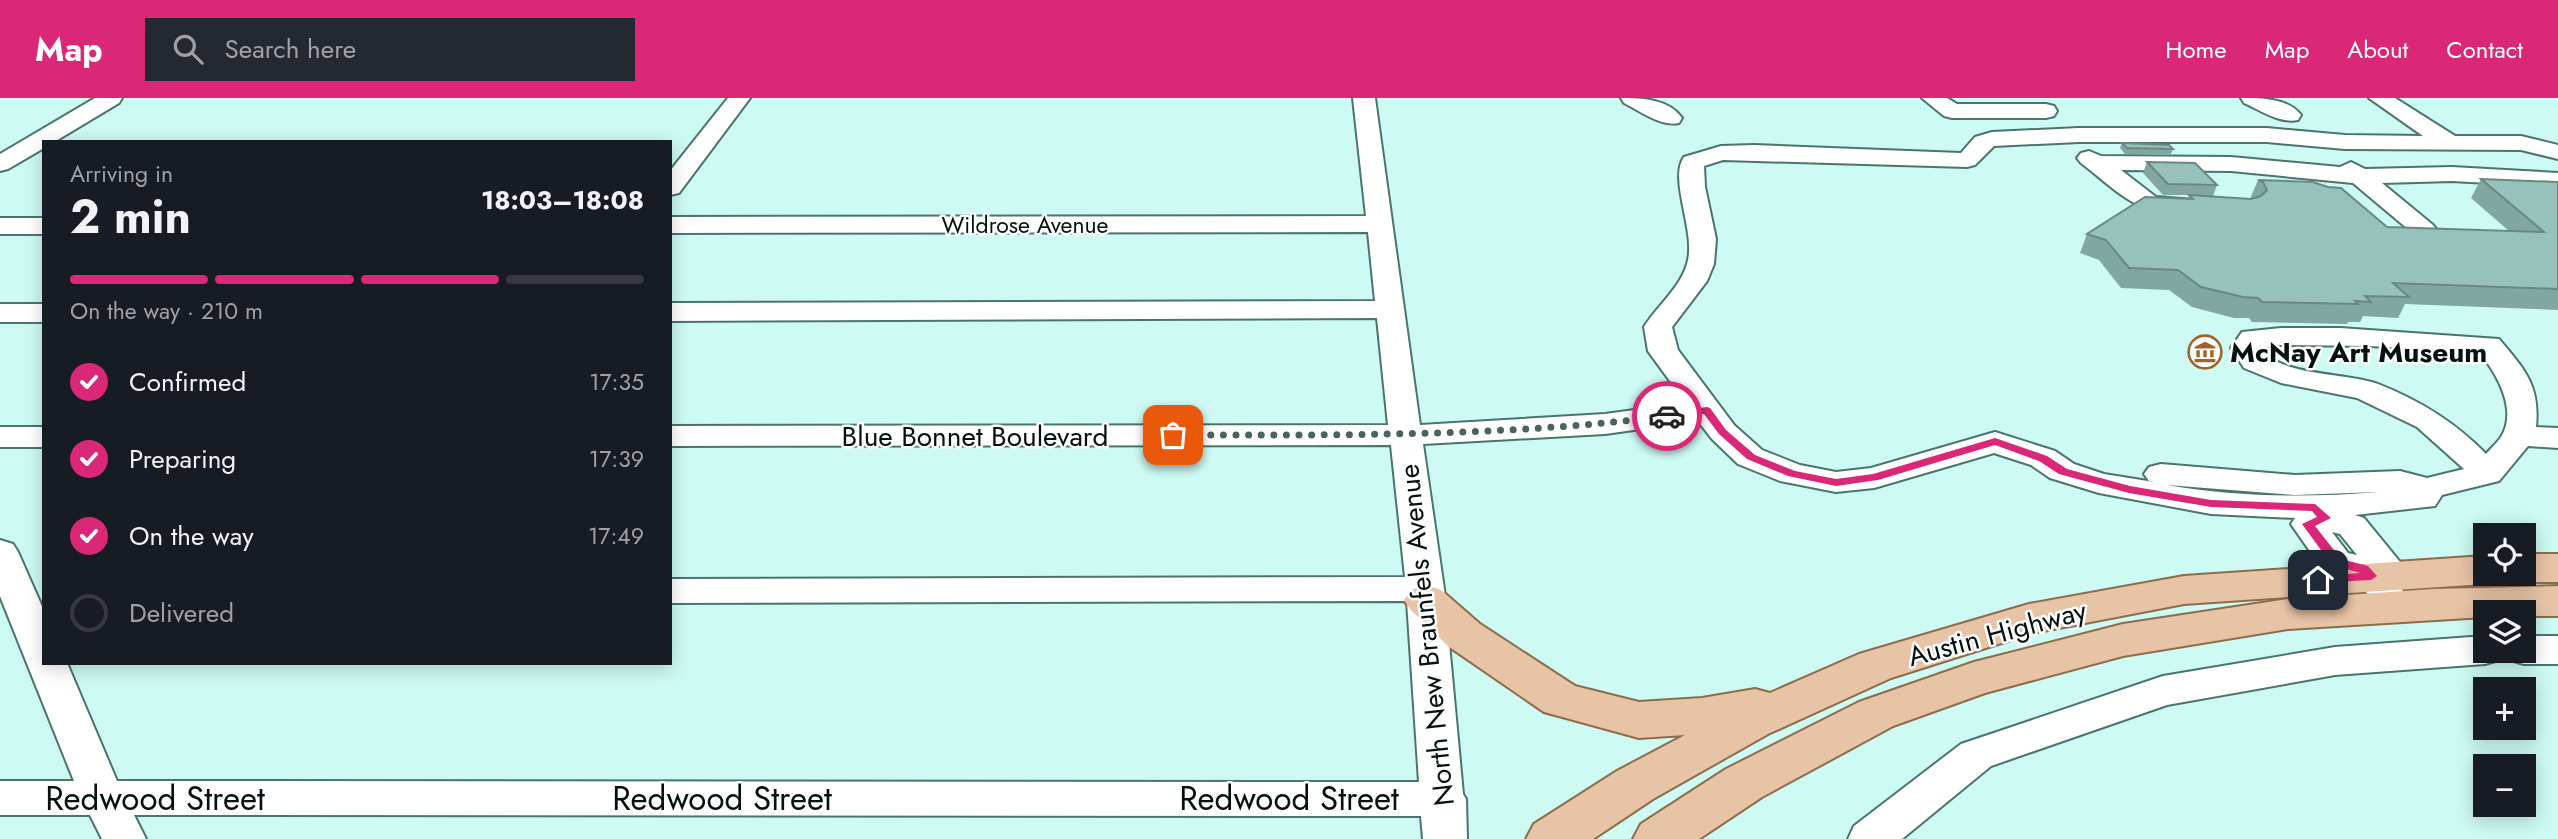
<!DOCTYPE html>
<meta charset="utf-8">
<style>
body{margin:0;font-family:Jost,sans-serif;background:#242831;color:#f1f3f6;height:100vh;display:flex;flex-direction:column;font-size:26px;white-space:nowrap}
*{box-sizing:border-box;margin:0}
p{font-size:23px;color:#9ea1a6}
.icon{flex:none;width:38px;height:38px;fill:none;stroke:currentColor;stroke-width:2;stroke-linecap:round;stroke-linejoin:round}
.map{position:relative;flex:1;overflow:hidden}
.sheet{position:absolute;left:42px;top:42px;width:630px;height:525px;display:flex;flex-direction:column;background:#171b24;border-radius:0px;box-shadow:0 4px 18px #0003}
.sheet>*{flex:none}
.fabs{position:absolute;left:2473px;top:425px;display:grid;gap:14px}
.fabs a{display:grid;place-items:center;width:63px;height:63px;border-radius:0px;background:#171b24;box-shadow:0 4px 18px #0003;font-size:35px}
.pin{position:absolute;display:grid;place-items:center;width:60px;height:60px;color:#fff;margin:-30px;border-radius:14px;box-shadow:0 4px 10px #0006}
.courier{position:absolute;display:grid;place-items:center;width:70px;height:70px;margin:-35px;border:5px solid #db2777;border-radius:50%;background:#fff;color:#222;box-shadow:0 2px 9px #0007}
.headline em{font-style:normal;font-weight:700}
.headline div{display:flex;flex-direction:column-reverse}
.headline{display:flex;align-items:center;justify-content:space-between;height:119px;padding:0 28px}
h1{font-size:46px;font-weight:700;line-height:52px}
.bar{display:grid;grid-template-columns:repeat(4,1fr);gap:10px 7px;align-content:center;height:84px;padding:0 28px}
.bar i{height:9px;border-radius:5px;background:#363941}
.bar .on{background:#db2777}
.bar p{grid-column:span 4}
ol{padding:0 28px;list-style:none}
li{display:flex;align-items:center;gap:21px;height:77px}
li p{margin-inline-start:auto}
li .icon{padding:7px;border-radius:50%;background:#db2777;color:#fff;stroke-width:4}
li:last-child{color:#9ea1a6}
li i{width:38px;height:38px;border:4px solid #363941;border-radius:50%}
header{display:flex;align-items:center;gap:42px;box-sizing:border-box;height:98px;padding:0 35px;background:#db2777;color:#fff}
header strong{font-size:33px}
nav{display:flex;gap:38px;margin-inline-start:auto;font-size:24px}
.search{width:490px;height:63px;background:#242831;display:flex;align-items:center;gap:18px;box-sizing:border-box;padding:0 24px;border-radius:0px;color:#9ea1a6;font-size:26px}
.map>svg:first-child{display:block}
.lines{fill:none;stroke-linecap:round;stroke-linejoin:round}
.minor-casing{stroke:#4a746e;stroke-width:4}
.major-casing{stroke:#8d6c4c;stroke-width:4}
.minor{fill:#fff;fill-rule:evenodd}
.major{fill:#e8c4a7;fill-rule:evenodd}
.wall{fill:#81a7a1}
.building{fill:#96c2bb;stroke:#698883;stroke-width:2}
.route{fill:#db2777}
.done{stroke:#4a635f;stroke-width:7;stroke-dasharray:0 12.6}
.labels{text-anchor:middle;stroke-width:5;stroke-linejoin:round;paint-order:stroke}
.far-street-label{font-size:23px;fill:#031210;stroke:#fff}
.poi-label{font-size:28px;font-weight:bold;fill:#031210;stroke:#fff;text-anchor:start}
.street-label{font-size:28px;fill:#031210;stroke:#fff}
.near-street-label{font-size:33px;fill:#031210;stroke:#fff}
</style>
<header>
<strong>Map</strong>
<div class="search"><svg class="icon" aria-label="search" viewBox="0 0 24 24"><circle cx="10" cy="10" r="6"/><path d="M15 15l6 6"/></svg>Search here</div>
<nav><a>Home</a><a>Map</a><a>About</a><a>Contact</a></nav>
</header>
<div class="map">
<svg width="2558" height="741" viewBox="0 0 2558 741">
<rect width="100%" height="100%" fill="#cdfaf3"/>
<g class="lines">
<defs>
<g id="minor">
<polygon points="95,0 122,0 119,5 54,44 44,44 44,50 8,71 0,73 0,56"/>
<polygon points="728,0 750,0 679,95 670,97 670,73"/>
<path d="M1353 0H1375L1420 327 1605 316 1686 305 1648 253 1644 229C1657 208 1680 190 1687 166 1697 135 1668 82 1684 59L1721 48 1754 47 1961 55 1975 39 1992 34 2079 30H2267L2345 37 2423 38 2369 0H2395L2455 38H2521L2558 47V61L2521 52 2345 51 2267 44H2079L1994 48 1975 67 1967 69 1723 62 1704 68 1705 89 1716 141 1714 166 1707 183 1672 229 1678 252 1734 327 1762 352 1800 367 1836 374 1871 370 1995 334 2055 353 2074 366 2104 376 2154 384 2149 383 2144 376 2149 369 2161 366 2295 377 2400 373 2427 380 2464 371 2417 329 2357 300 2281 285 2244 270 2231 250 2242 234 2281 230H2340L2499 241C2525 272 2540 287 2536 329L2558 330V350L2528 348 2499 383 2442 397 2435 408 2355 417 2364 420 2400 464 2395 472 2388 475 2403 493 2397 502C2365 511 2372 492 2351 480 2344 475 2331 475 2323 472L2291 426 2295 420 2211 416 2099 395 2050 380 2031 367 1994 355 1874 390 1836 394 1780 383 1738 366 1712 341 1698 323 1605 336 1423 346 1444 491 1463 696 1466 701 1467 741H1423L1421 718 134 717 146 741H102L90 717H0V683H74L0 498V442L13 446 18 454 44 513V565H67L117 683 1419 684 1407 503 670 505V481L1405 479 1391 347 670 348V328L1388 327 1377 220 670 223V205L1375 203 1368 134 670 135V119L1366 118ZM2281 247 2370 248 2480 255C2497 276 2518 312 2501 339 2497 345 2491 350 2486 356 2455 324 2419 302 2378 286 2346 274 2280 279 2261 250ZM2167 387 2295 397 2378 394C2307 400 2237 399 2167 387ZM2332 434 2340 436 2357 457 2348 455Z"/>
<path d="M1621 0C1642 0 1669 1 1682 20L1679 25C1661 29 1640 13 1624 5Z"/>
<polygon points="1922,0 1947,0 1957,6 2046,6 2054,8 2057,13 2054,18 2046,20 1952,20 1944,18"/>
<path d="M2241 0C2261 0 2288 0 2301 17L2298 22C2280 26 2260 12 2244 5Z"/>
<path d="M2089 53 2101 58 2231 59 2340 69 2351 64 2365 71 2452 69 2558 75V89L2452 83 2382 85 2433 127 2437 132 2433 137 2424 140 2415 137 2353 85 2231 73 2121 72 2156 99 2194 102 2198 107 2194 112C2143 125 2118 93 2081 65L2077 60 2081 55Z"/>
<rect x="0" y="120" width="44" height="16"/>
<rect x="0" y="206" width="44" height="18"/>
<rect x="0" y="329" width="44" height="20"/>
<polygon points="2485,538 2485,553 2504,553 2499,562 2485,566 2335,577 2167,607 1991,668 1902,741 1848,741 1854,728 1961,646 2163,578 2335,549"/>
<polygon points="2524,538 2558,538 2558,566 2524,566 2510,562 2505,553 2524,553"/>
</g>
<g id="major">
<polygon points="2524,456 2558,456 2558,484 2524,484 2509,480 2507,476 2524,476"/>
<polygon points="2485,458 2485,476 2504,476 2500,482 2485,486 2184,506 2033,535 1891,580 1768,636 1653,701 1593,741 1526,741 1534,726 1617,673 1685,637 1639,640 1544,614 1448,548 1411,512 1404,502 1411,492 1426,487 1441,492 1480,526 1575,588 1639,604 1702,600 1755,591 1770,595 1859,556 2029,506 2184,478"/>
<polygon points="2558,488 2558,518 2524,518 2524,514 2485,514 2485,519 2288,531 2123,558 1985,595 1893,628 1762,699 1699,741 1633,741 1641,726 1726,671 1859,604 1974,564 2123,526 2288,501 2433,491"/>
</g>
</defs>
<use href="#minor" class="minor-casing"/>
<use href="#major" class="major-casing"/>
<use href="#minor" class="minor"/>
<use href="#major" class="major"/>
</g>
<g class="wall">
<polygon points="2122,45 2173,51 2171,56 2125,56 2120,50"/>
<polygon points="2147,64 2217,87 2213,98 2191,97 2250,101 2258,82 2387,129 2509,133 2471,100 2481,81 2558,84 2558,212 2405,206 2398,220 2363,218 2360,224 2348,224 2347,226 2252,224 2249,220 2234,220 2192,209 2169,192 2121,190 2099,162 2080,155 2087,136 2188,101 2189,97 2163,97 2143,75"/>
</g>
<g class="building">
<polygon points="2122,45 2169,47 2173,51 2127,50"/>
<polygon points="2147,64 2195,65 2217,87 2168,86"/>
<polygon points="2481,81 2558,84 2558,191 2393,185 2409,199 2365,198 2371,204 2355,203 2358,206 2262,204 2258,200 2243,199 2201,189 2178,172 2129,170 2106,142 2087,136 2145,99 2193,101 2189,97 2251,101 2261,98 2267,92 2263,84 2258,82 2313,84 2328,89 2341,90 2387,129 2544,134"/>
</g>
<polygon class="route" points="1707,309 1710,310 1726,332 1755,357 1795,373 1836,381 1873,376 1995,340 2047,358 2067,371 2130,388 2211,402 2315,406 2331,420 2315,428 2341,461 2368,468 2377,478 2371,482 2313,485 2313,479 2318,478 2360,475 2332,467 2302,426 2317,419 2312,413 2211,409 2129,395 2059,376 2039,363 1995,347 1878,382 1836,388 1788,378 1747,361 1719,336 1704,316 1667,321 1662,318 1667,314"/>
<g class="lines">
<path class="done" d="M1173 337C1338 337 1503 339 1667 318"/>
</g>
<defs>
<symbol id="museum-ring" viewBox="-11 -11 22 22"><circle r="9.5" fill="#fff" stroke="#a16329" stroke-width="1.5"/><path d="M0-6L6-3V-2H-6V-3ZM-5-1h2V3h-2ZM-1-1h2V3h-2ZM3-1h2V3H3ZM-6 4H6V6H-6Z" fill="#a16329"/></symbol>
</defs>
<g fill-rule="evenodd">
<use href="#museum-ring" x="2186" y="235" width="38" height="38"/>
</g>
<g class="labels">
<g class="far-street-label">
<text x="1025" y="135">Wildrose Avenue</text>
</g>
<g class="poi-label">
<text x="2230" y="264">McNay Art Museum</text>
</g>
<g class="street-label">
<text x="975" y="348">Blue Bonnet Boulevard</text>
<text transform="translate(1997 535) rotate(-15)" y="10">Austin Highway</text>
<text transform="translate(1426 537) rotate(-96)" y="10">North New Braunfels Avenue</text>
</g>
<g class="near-street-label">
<text x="155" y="712">Redwood Street</text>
<text x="722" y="712">Redwood Street</text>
<text x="1289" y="712">Redwood Street</text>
</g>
</g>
</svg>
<div class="fabs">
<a><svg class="icon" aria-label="locate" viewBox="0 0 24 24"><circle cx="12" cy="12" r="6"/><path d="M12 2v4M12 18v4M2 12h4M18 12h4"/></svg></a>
<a><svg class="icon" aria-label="layers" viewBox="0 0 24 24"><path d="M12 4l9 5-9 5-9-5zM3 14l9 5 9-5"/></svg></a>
<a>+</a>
<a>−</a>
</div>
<div class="pin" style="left:1173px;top:337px;background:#ea580c"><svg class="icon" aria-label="bag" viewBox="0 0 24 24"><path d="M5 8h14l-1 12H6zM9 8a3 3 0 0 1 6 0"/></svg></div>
<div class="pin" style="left:2318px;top:482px;background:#1f2937"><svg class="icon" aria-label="home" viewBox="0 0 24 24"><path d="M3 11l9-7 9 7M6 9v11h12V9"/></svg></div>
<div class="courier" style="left:1667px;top:318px"><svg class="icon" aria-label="car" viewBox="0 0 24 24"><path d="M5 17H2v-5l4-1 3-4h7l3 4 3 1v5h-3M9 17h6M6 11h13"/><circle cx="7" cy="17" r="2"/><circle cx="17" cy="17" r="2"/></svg></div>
<section class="sheet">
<div class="headline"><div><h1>2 min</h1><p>Arriving in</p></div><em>18:03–18:08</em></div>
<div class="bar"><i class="on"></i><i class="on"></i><i class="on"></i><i></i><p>On the way · 210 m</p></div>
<ol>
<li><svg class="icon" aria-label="check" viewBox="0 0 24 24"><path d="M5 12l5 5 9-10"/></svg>Confirmed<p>17:35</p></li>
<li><svg class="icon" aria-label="check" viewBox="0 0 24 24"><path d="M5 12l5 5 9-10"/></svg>Preparing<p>17:39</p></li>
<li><svg class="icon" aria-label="check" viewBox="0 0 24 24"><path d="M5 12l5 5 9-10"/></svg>On the way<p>17:49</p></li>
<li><i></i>Delivered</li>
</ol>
</section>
</div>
